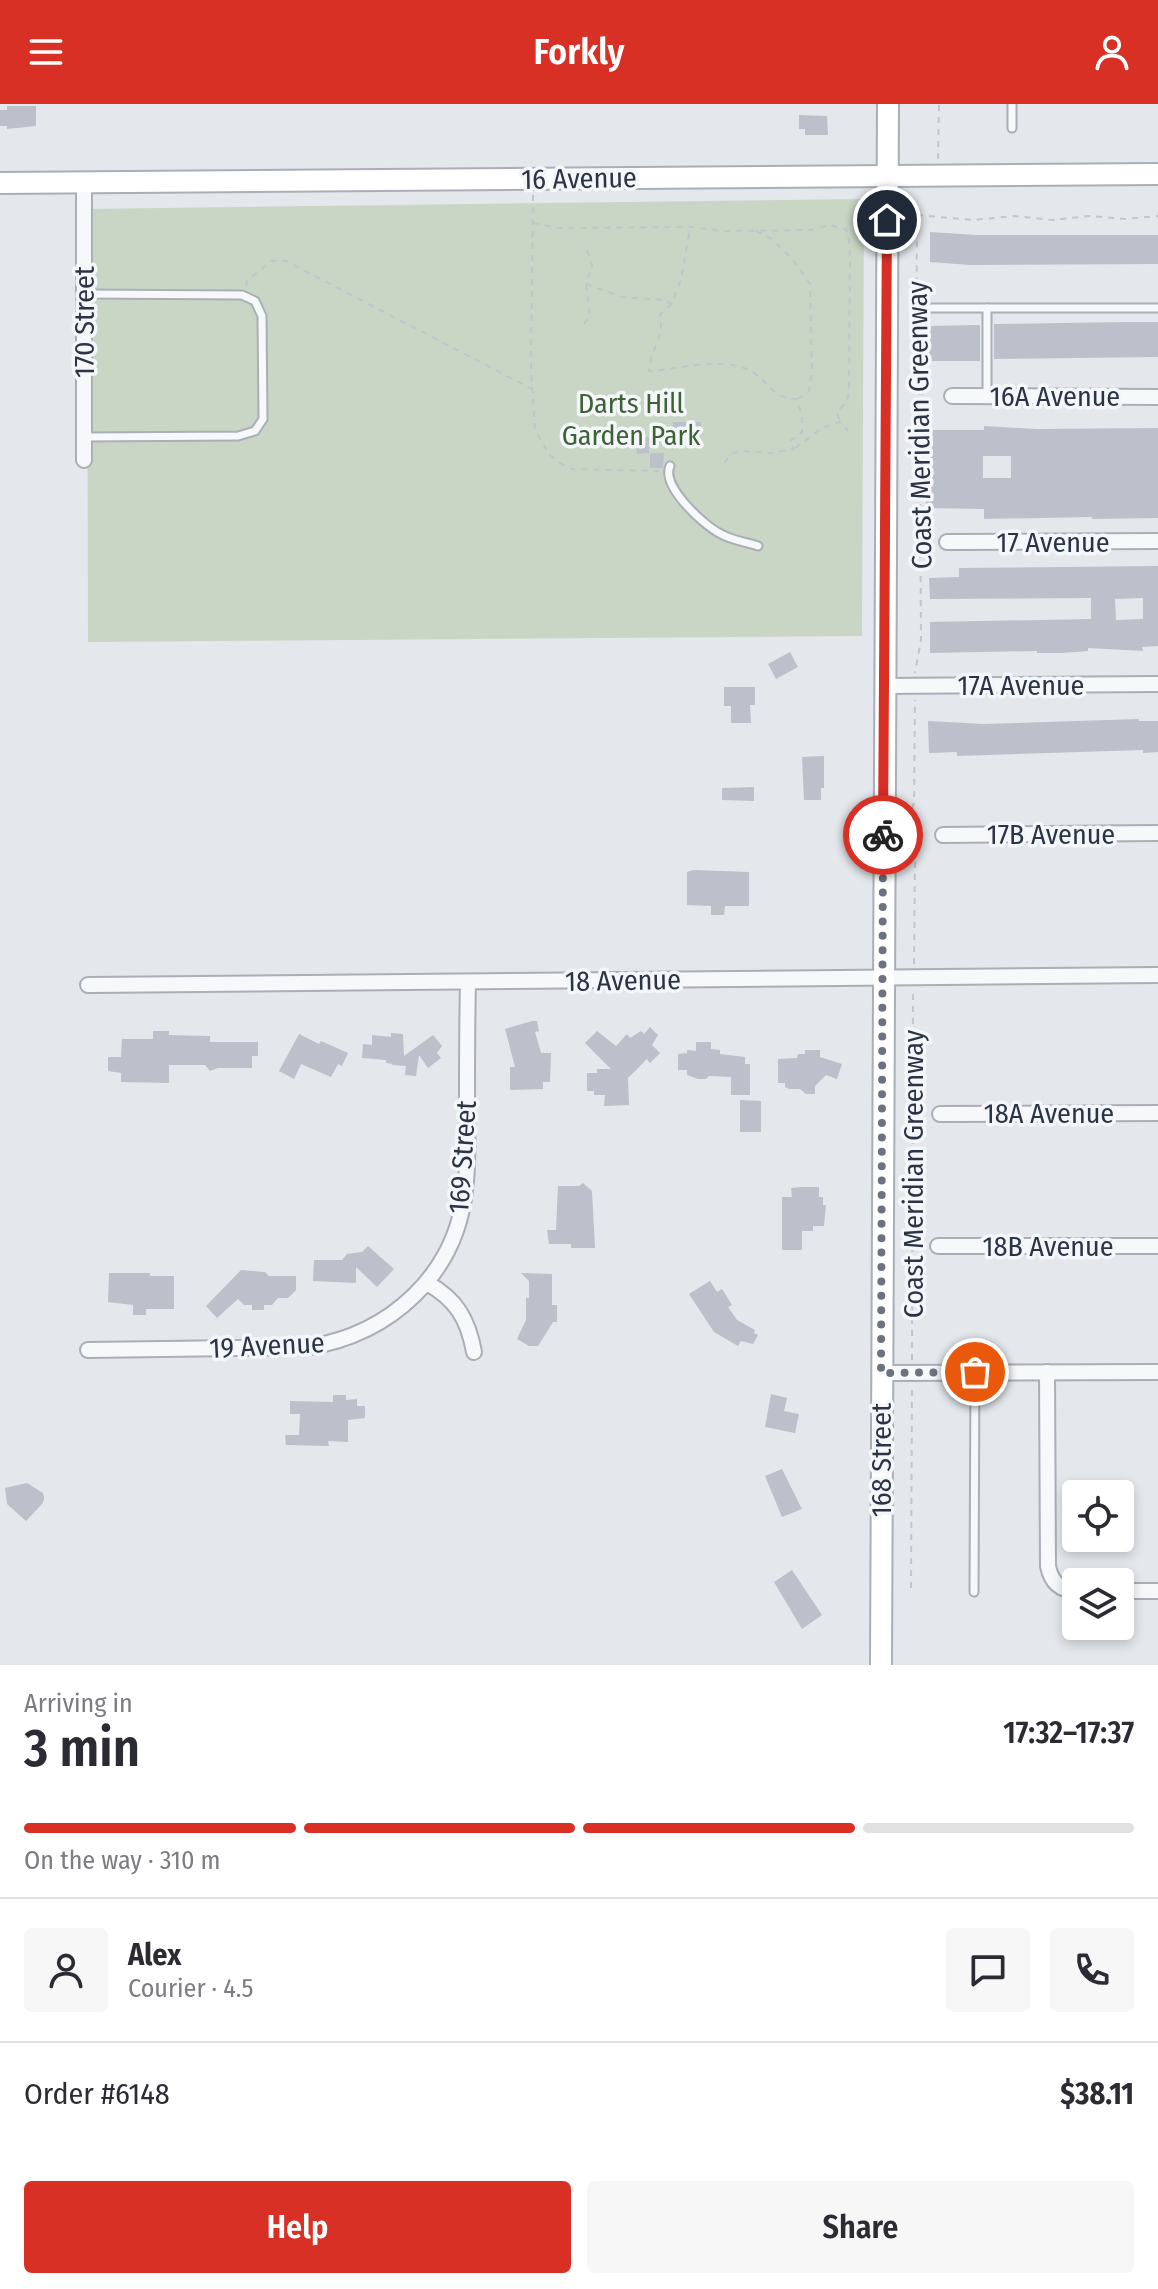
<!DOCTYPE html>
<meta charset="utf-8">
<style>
body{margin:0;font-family:"Fira Sans Condensed",sans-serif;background:#f7f7f7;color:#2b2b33;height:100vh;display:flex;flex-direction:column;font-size:30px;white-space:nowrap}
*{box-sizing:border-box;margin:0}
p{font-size:26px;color:#7c7c81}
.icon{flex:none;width:44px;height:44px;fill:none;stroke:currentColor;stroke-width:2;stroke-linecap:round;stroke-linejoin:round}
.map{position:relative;height:1561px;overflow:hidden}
.drawer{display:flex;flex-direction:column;background:#fff;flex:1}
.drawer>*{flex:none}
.fabs{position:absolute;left:1062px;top:1376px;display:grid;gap:16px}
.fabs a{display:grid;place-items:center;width:72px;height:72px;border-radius:8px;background:#fff;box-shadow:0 4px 12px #0003;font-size:40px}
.pin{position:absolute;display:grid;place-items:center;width:68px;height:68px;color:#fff;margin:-34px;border:4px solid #fff;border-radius:50%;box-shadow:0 2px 8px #0007}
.courier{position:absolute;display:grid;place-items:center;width:80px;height:80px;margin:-40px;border:6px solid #d93025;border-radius:50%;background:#fff;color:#222;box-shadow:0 2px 10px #0007}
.headline em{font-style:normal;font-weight:600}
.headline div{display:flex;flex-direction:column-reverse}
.headline{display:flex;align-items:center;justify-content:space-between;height:136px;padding:0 24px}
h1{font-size:52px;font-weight:600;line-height:60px}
.bar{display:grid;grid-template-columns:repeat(4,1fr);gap:12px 8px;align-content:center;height:96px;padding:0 24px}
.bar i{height:10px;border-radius:6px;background:#e1e1e2}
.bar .current{background:#d93025}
.bar p{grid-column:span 4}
.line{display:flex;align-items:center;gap:20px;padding:0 24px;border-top:2px solid #e1e1e2}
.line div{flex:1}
.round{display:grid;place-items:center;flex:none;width:84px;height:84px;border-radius:8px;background:#f7f7f7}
.cta{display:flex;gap:16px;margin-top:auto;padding:16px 24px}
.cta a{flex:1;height:92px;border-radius:8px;background:#d93025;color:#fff;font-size:32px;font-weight:600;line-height:92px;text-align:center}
.cta a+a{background:#f7f7f7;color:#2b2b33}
header{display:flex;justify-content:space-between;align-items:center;height:104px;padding:0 24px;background:#d93025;color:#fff;font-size:36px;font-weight:600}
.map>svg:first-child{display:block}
.green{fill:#c9d6c5}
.building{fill:#bbc0ca;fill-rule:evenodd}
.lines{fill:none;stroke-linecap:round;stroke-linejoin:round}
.lane-casing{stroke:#a9aeb7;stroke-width:11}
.street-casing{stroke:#a9aeb7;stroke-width:18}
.secondary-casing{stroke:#a9aeb7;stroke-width:24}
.path{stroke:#c2c5cb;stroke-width:2;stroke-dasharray:6 6;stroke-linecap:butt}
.lane{stroke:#f7f8fa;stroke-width:7}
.street{stroke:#f7f8fa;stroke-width:14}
.secondary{stroke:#fff;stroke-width:20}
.done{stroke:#6c737f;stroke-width:8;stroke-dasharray:0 14.4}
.route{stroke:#d93025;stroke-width:10}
.labels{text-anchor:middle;stroke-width:7;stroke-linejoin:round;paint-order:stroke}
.street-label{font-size:28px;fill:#2b3445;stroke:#f4f6f9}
.park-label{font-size:28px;fill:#3f6138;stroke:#f4f6f9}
</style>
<header><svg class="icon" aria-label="menu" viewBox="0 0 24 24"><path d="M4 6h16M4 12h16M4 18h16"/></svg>Forkly<svg class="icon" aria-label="person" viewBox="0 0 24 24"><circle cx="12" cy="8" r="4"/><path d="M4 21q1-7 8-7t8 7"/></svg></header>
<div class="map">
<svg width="1158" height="1561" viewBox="0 0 1158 1561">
<rect width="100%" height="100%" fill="#e4e7ec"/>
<polygon class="green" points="864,95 862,532 88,538 87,105"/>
<g class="building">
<polygon points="7,2 36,2 36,22 7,25 7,22 0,22 0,6 7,6"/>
<polygon points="799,11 827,12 828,31 805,31 805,25 799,25"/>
<polygon points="930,128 976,131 1158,131 1158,160 970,161 930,158"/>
<polygon points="1127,218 1158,218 1158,253 994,255 994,220"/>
<polygon points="980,221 980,257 926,257 926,222"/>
<polygon points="673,318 701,318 701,333 696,333 696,343 673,343"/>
<path d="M984 322 1036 325 1158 324V414L1092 415V413L984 415V405L926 404V374H930V326H984ZM983 352H1011V374H983Z"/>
<polygon points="635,333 649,333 649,349 637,350"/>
<polygon points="650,349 664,349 663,364 650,364"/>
<path d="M1158 462V542L1142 543 1143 547 1088 544V547L1062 549H1037V547L930 549V518L1091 515V494L930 495 929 474 959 473V464ZM1143 494V515L1116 516 1115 495Z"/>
<polygon points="790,548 798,563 776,575 768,560"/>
<polygon points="724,583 755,583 755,601 750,601 751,619 731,619 731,602 724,602"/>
<polygon points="1139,615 1139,617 1158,617 1158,648 1143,649 1143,646 957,652 957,648 929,649 928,617 983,620"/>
<polygon points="824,652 824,684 821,684 821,696 804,696 802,653"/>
<polygon points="754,683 754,697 722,696 722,684"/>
<polygon points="693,766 749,768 749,802 725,802 724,811 711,811 711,802 687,801 687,768"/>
<polygon points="532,917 537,917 539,927 535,928 541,949 551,949 550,978 543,978 543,985 510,986 510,963 515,963 505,925"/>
<polygon points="650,923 658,931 652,941 660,949 650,959 647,955 628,974 629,1001 604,1002 605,991 594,991 594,987 587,987 587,969 597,969 597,965 611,965 585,939 597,927 616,942 627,930 630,934 641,927 644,930"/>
<polygon points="153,927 169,927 169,931 210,932 210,938 258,938 258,952 252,952 252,964 218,964 210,967 205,961 169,961 169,979 121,978 121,969 108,967 108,953 121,953 122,935 153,935"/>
<polygon points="391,929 403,930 404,952 433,931 442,942 437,949 441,954 428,964 419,951 416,972 405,971 406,962 391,961 393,960 386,959 386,956 362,954 363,940 372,941 372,931 391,933"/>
<polygon points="299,930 319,940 321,937 348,949 342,962 338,960 331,973 301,960 294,975 279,967"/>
<polygon points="696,938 711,938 711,945 720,946 720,950 745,953 745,960 750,960 750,991 731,991 731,973 709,972 706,975 698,975 687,971 687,966 678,966 678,950 687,949 687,946 696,947"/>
<polygon points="805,946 820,946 820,953 842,960 837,975 826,971 815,982 815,990 806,990 800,985 789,985 785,983 785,979 778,979 778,955 797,954 798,950 805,950"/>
<polygon points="740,996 761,997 761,1028 740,1028"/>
<polygon points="583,1079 592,1087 595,1144 571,1144 571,1140 549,1140 547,1126 556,1126 558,1082 579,1082"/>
<polygon points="801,1083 819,1083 819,1093 823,1093 823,1101 826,1101 824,1122 813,1122 813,1127 802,1127 802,1146 782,1146 782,1093 792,1093 791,1084"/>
<polygon points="368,1142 394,1165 377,1183 356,1163 356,1179 313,1177 314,1156 342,1156 347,1150 362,1148"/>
<polygon points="241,1166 265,1168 269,1172 296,1172 296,1186 288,1194 278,1194 272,1201 264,1201 264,1206 252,1206 252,1201 244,1201 238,1195 217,1214 206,1202"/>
<polygon points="109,1169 150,1169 150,1172 174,1172 174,1205 146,1205 146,1211 133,1211 133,1201 108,1198"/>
<polygon points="521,1169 552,1170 552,1201 557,1201 557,1218 553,1218 538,1242 529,1242 517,1235 526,1216 526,1194 529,1194 529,1177"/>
<polygon points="710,1177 717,1188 722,1185 732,1201 728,1203 737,1216 755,1226 754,1229 758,1231 753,1240 741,1237 738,1242 714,1228 689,1190"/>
<polygon points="771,1290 787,1294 784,1307 799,1310 795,1329 765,1323"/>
<polygon points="333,1291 346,1291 346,1296 357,1295 357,1302 365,1302 365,1314 348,1316 348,1338 328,1337 329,1342 286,1341 285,1331 299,1331 300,1310 290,1310 290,1297 333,1298"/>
<polygon points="782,1365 802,1405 782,1413 765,1372"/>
<polygon points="27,1379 43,1389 44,1394 43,1399 26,1417 7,1400 5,1384"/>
<polygon points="792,1466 822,1511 802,1525 774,1478"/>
</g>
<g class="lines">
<defs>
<g id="lane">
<polyline points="1012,0 1012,24"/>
<polyline points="84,190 242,191 255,197 262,212 263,315 255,327 238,332 85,333"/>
<polyline points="931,204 1158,204"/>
<polyline points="987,204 987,292"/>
<path d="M670 362C661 382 703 421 721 430 731 436 746 438 758 442"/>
<polyline points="974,1488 975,1268"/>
</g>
<g id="street">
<polyline points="952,292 1158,293"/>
<polyline points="84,356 84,79"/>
<polyline points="947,438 1158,437"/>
<polyline points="884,582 1158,580"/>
<polyline points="943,731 1158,729"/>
<polyline points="88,881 1158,871"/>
<polyline points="940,1010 1158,1009"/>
<polyline points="938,1142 1158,1142"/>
<path d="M427 1179C456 1195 468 1215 474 1248"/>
<path d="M88 1246 309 1243C390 1230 456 1171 465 1086 469 1058 467 1029 467 1001 467 960 467 919 468 878"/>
<path d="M1047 1268 1048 1462C1051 1478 1060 1486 1076 1487"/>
<polyline points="881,1269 1158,1268"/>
<polyline points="1120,1487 1158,1487"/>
</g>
<g id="secondary">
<polyline points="0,79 1158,70"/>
<polyline points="881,1561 888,0"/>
</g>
</defs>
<use href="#lane" class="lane-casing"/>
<use href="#street" class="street-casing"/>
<use href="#secondary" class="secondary-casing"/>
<g class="path">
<polyline points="938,55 939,0"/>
<polyline points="533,91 531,264 535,326 549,350 558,358 572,365 659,367"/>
<polyline points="904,94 917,111 916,290 923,312 923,368 920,375 921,536 915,569"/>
<polyline points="917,111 973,116 1014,112 1052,116 1090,112 1125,115 1158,112"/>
<polyline points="533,119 559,124 691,123 724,127 811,126 829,121 846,125 850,141 849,286 847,296 837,309 840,318"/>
<polyline points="756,127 772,135 793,156 810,180 812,267 809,287 798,295"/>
<polyline points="586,180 622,193 665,196 672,200 681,175 690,125"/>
<polyline points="246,182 247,177 271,157 286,157 532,285"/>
<path d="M672 200 660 210C665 233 651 244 649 267 680 265 714 254 744 264 768 272 768 295 797 295L802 313V328L790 337 794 345 773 349 739 347 730 350 723 362"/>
<polyline points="584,220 590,211 586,180 592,161 585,140"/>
<polyline points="918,290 926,289"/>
<polyline points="795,344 822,324 840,318 848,327"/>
<path d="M914 860 915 756C908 736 908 718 914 698L915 596"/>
<polyline points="912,1256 913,886"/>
<polyline points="911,1484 912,1282"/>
</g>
<use href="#lane" class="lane"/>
<use href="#street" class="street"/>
<use href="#secondary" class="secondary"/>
</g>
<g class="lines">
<polyline class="done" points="883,731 881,1269 975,1268"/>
<polyline class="route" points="883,731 887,116"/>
</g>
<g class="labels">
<g class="street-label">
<text transform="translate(579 74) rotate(-1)" y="10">16 Avenue</text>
<text transform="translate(84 218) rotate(-90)" y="10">170 Street</text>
<text x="1055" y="302">16A Avenue</text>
<text transform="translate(919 321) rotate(-91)" y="10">Coast Meridian Greenway</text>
<text x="1053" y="448">17 Avenue</text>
<text x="1021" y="591">17A Avenue</text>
<text x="1051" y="740">17B Avenue</text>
<text transform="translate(623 876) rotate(-1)" y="10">18 Avenue</text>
<text x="1049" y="1019">18A Avenue</text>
<text transform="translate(462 1053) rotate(-86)" y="10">169 Street</text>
<text transform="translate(913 1070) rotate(-90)" y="10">Coast Meridian Greenway</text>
<text x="1048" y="1152">18B Avenue</text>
<text transform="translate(267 1241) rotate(-3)" y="10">19 Avenue</text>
<text transform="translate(881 1356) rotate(-90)" y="10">168 Street</text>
</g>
<g class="park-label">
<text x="631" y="309">Darts Hill<tspan x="631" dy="32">Garden Park</tspan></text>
</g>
</g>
</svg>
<div class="fabs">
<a><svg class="icon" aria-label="locate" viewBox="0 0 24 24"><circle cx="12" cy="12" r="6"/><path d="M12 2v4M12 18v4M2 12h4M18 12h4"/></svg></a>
<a><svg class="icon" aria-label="layers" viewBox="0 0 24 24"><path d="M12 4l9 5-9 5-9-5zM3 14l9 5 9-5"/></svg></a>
</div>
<div class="pin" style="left:975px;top:1268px;background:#ea580c"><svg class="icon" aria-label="bag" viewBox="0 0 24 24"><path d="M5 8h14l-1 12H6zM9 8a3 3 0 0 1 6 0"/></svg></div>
<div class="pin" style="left:887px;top:116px;background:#1f2937"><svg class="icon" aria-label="home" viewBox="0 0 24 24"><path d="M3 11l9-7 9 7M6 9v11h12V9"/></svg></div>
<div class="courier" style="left:883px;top:731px"><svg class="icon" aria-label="bike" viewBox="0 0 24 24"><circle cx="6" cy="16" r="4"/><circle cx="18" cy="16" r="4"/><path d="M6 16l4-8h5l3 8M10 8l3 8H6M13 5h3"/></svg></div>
</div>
<section class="drawer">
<div class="headline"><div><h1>3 min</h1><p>Arriving in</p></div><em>17:32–17:37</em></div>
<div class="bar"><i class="current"></i><i class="current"></i><i class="current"></i><i></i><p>On the way · 310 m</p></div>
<div class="line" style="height:144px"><a class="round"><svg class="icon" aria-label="person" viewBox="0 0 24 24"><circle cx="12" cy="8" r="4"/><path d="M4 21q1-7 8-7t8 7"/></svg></a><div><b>Alex</b><p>Courier · 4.5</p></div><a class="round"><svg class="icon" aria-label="chat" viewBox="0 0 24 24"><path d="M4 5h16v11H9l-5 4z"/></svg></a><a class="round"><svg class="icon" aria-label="phone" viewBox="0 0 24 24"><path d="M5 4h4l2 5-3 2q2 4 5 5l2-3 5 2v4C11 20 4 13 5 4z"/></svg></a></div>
<div class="line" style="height:104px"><div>Order #6148</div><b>$38.11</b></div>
<div class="cta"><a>Help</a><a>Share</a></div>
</section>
